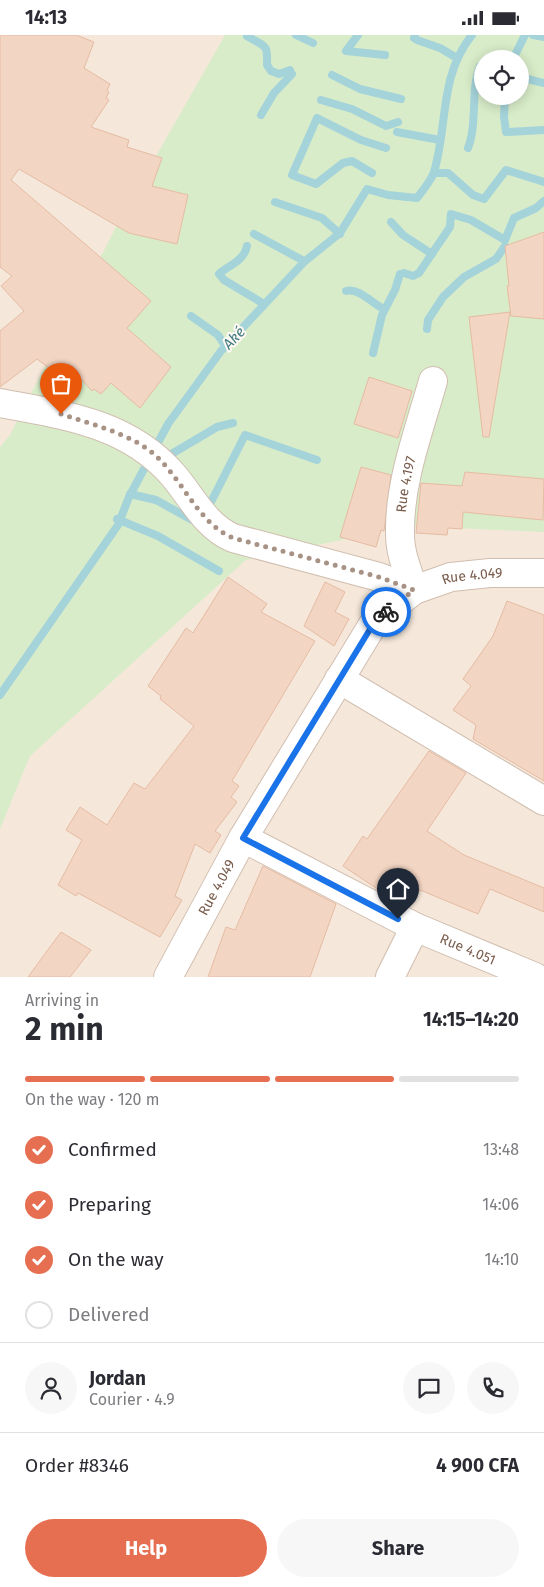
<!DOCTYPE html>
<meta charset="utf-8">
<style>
body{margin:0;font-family:"Fira Sans",sans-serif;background:#f7f7f7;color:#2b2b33;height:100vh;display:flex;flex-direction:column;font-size:19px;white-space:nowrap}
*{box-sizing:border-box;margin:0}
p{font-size:16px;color:#7c7c81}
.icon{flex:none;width:28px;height:28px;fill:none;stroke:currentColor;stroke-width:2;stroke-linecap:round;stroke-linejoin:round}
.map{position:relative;height:942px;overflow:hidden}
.side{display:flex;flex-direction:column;background:#fff;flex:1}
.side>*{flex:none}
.tools{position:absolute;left:474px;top:15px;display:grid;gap:10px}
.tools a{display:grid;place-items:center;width:55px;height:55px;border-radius:50%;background:#fff;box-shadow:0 2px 12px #0003;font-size:25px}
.pin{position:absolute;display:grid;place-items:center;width:42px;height:42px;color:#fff;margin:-51px -21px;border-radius:50% 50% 50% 0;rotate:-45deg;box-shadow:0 0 5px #0007}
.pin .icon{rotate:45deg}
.courier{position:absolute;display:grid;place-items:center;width:50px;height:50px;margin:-25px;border:4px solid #1a73e8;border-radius:50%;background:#fff;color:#222;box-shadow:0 1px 6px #0007}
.head em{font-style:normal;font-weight:700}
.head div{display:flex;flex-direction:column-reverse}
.head{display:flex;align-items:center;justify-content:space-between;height:85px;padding:0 25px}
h1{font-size:32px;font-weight:700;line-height:38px}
.bar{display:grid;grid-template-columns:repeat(4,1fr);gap:8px 5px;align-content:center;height:60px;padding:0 25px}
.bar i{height:6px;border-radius:4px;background:#e1e1e2}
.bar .current{background:#e76f51}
.bar p{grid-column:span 4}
.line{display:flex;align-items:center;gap:12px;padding:0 25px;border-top:1px solid #e1e1e2}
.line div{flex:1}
.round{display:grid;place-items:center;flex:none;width:52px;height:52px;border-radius:26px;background:#f7f7f7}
ol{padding:0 25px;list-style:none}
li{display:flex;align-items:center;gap:15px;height:55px}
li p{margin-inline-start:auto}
li .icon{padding:5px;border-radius:50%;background:#e76f51;color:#fff;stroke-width:4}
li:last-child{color:#7c7c81}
li i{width:28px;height:28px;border:2px solid #e1e1e2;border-radius:50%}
.primary-button{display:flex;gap:10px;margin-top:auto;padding:10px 25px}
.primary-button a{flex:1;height:58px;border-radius:30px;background:#e76f51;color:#fff;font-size:20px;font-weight:700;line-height:58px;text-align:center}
.primary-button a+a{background:#f7f7f7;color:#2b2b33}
.status{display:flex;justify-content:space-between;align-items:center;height:35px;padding:0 25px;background:#fff;direction:ltr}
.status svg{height:14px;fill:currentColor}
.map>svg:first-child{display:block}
.residential{fill:#f5e8da;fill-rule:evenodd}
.green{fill:#d8ecc9;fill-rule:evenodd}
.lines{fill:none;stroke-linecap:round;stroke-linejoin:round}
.stream{stroke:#a5d3da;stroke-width:8}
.building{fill:#f3d5c3;stroke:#e6bba3}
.minor-casing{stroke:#d1beb0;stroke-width:30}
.minor{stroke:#fff;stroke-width:28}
.done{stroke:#a89285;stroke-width:5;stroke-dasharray:0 9}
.route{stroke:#1a73e8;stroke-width:6}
.labels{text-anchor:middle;stroke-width:4;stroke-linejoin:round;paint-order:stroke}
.street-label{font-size:14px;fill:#7a5c4d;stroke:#fffaf3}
.water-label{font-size:15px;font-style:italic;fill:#437c86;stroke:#fffaf3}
</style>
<div class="status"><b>14:13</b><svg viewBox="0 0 49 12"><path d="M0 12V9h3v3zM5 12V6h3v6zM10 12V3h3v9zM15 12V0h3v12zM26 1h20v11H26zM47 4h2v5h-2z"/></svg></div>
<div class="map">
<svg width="544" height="942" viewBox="0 0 544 942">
<rect width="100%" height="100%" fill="#fdf6ec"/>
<path class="residential" d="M0 0H544V942H0ZM482 24H520V61H482Z"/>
<path class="green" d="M225 0H544V497L408 491 246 525 30 721 0 794V412L10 400 118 188ZM482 24H520V61H482Z"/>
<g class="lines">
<g class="stream">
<polyline points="296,0 313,8"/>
<polyline points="358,0 346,16 385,20"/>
<polyline points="415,0 414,3 417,5 440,13 457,23"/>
<polyline points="533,0 544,2"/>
<path d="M247 1C265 12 268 8 267 30L271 36 279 39 290 35"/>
<polyline points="513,24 525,0"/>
<polyline points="332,40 360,54 401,64"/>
<polyline points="520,42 544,48"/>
<polyline points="505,61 504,82 506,97 544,95"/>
<polyline points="321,65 352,74 386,91 398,87"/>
<polyline points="261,80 274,58 292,39"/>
<polyline points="397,97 440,105"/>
<path d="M468 113C478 87 470 56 480 31"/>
<polyline points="372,138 352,126 343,128 316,149 292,140 317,83 361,105 386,113"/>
<polyline points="435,138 448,138 473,160 484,164 506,135 544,147"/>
<polyline points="275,167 322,183 340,199"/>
<polyline points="391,187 403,200 432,219"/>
<polyline points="254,199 304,226"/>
<path d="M247 211C244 226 229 230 219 239L224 245 264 269"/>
<polyline points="404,238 413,241 419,238 450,192 451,179 471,185 505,205 514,183 536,173 544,166"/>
<path d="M346 256C358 252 373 269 384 274"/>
<polyline points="191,281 218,300 224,309"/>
<polyline points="427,294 428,285 443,262 464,242 496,224 505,211"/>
<polyline points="373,318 382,280 395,255 400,239"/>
<polyline points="163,424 217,392 233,388"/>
<polyline points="130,459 156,465 194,486"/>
<polyline points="210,469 245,400 317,425"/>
<polyline points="117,484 158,501 219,536"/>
<path d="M0 660 118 490 129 462 168 389 221 316 304 227 340 198 367 154 388 160 417 163C423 155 431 146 434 137 448 90 439 41 472 0"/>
</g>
</g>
<g class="building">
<polygon points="0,0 76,0 94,7 84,33 110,49 107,55 109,57 106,63 109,65 91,92 129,105 127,112 162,123 152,151 188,160 177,209 129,198 19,134 11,145 151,266 127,293 171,332 140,373 111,348 101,359 94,354 92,356 70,332 62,343 37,324 0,352 0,296 24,276 1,251 12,241 0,232"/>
<polygon points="544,197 544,284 511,281 507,251 509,251 505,211"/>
<polygon points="510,277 489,402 483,402 469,282"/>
<polygon points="369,342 412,356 398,403 354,389"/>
<polygon points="361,432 391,440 384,496 381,495 376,512 340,502"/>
<polygon points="465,437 544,444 543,485 463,477 462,494 448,493 447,500 416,498 421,448 462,451"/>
<polygon points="228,542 267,569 261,577 315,606 232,746 239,751 231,762 237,767 215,796 221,800 210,818 195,809 175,861 182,865 160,902 78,858 76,861 58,850 82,805 66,795 80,772 107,790 134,748 145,754 194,691 160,664 161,661 148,651 186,593 193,598"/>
<polygon points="325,547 345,557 335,577 349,584 334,611 304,591"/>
<polygon points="507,566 544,580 544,746 473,704 476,690 453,675 471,651 463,644 493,601"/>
<polygon points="429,716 466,738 427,796 464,820 544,853 544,877 490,854 478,879 420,855 409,871 385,859 343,831 363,801 367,804"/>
<polygon points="263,831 336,869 310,942 208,942 226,892 235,895"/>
<polygon points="61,897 91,915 70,942 28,942"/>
</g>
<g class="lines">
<defs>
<g id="minor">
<path d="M0 368C64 380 128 388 173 440 192 462 205 491 233 503L379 542 414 555"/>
<path id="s1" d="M414 555C408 537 400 519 400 499 399 447 419 396 433 346"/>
<polyline points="339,644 544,766"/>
<path id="s2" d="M243 803 415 892 535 942"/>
<path id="s3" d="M168 942 243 803 375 586 414 555 451 542 490 538H544"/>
<polyline points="390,942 415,892"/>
</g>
</defs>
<use href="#minor" class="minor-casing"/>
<use href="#minor" class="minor"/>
</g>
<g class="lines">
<path class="done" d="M61 379C90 389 121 396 146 413 181 437 194 486 233 503L379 542 414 555 386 577"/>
<polyline class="route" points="386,577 375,586 243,803 398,884"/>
</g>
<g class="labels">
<g class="street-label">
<text dy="5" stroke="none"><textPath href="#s1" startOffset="108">Rue 4.197</textPath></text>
<text dy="5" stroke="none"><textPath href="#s3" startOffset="522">Rue 4.049</textPath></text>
<text dy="5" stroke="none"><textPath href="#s3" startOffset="102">Rue 4.049</textPath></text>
<text dy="5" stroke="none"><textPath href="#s2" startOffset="251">Rue 4.051</textPath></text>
</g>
<g class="water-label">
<text transform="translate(234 303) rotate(-47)" y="5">Aké</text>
</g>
</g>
</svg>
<div class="tools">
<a><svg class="icon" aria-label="locate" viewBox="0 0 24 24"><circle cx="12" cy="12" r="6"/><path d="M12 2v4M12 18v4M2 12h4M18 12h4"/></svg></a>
</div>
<div class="pin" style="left:61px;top:379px;background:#ea580c"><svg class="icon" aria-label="bag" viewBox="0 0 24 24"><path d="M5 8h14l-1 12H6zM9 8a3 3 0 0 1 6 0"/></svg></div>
<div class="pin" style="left:398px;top:884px;background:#1f2937"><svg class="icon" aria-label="home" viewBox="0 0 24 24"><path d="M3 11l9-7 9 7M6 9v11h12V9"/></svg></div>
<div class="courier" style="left:386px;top:577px"><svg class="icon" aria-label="bike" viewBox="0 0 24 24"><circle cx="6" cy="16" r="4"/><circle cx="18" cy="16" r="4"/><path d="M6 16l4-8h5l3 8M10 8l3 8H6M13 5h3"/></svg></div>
</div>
<section class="side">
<div class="head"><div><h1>2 min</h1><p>Arriving in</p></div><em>14:15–14:20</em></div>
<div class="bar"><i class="current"></i><i class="current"></i><i class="current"></i><i></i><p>On the way · 120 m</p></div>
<ol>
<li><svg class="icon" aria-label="check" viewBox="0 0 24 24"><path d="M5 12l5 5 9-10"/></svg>Confirmed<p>13:48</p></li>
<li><svg class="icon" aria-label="check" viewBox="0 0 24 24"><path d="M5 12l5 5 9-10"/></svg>Preparing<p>14:06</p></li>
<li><svg class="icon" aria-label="check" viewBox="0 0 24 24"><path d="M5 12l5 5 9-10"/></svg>On the way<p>14:10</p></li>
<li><i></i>Delivered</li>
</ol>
<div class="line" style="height:90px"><a class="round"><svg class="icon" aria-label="person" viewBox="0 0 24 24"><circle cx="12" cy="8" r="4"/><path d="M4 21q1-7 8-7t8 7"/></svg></a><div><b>Jordan</b><p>Courier · 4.9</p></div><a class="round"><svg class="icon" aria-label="chat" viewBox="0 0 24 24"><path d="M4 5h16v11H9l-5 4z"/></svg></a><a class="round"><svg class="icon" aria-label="phone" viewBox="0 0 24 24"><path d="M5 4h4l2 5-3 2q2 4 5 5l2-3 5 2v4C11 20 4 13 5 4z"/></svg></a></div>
<div class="line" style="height:65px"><div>Order #8346</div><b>4 900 CFA</b></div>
<div class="primary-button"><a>Help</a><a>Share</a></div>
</section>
